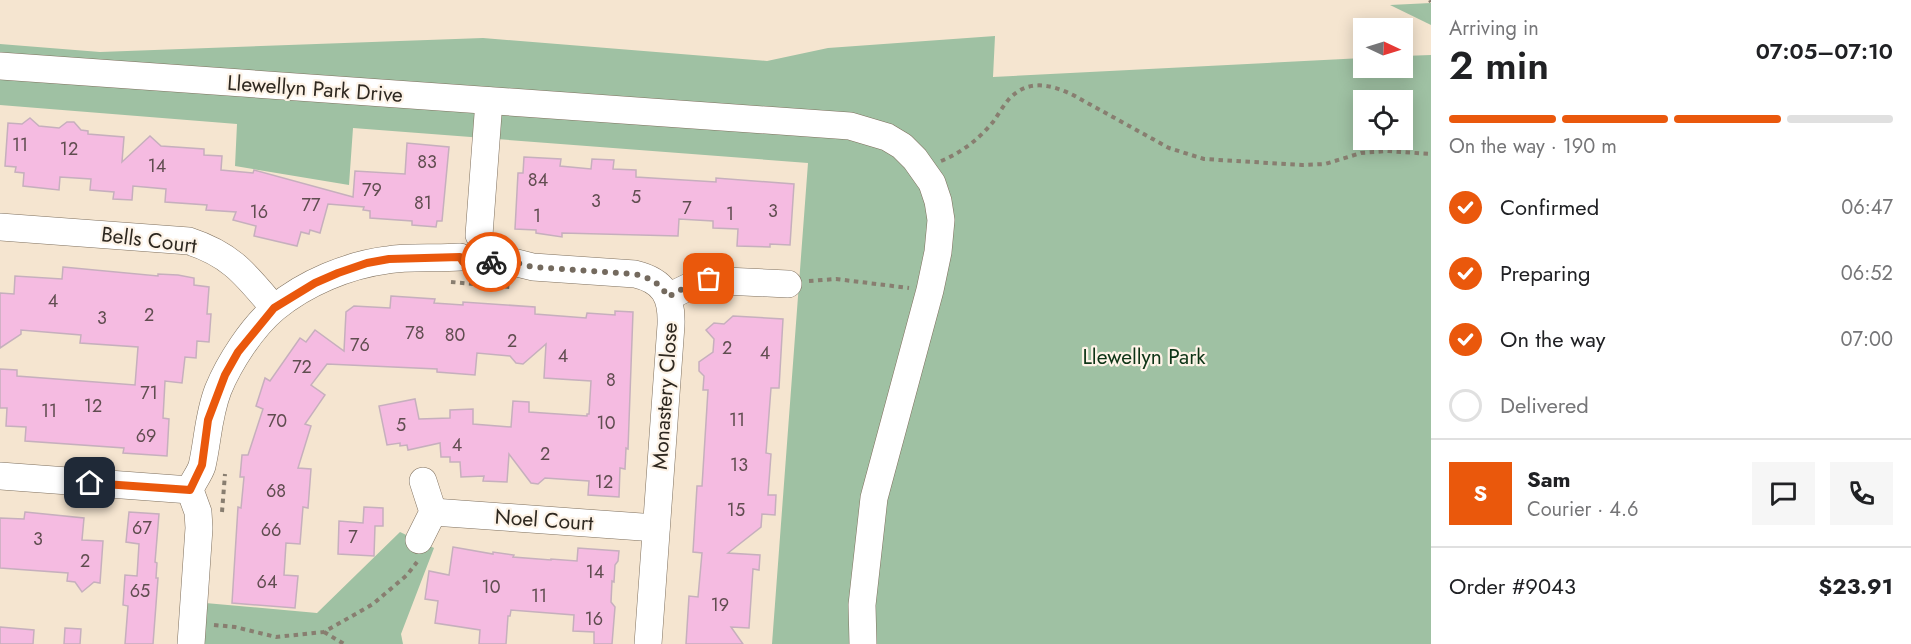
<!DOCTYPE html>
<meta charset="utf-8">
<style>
body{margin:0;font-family:Jost,sans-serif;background:#f6f6f6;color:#202124;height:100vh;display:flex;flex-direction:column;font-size:22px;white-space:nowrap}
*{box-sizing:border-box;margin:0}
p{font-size:20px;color:#757577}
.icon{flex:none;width:33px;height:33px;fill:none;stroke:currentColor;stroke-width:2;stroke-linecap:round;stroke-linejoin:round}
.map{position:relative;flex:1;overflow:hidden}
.details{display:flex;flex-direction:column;background:#fff;width:480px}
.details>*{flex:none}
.needle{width:39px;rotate:94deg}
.fabs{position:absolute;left:1353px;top:18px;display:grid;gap:12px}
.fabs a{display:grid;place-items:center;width:60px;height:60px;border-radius:0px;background:#fff;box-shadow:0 3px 15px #0003;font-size:30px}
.pin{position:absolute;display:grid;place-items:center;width:51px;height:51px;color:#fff;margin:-26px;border-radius:12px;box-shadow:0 3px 9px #0006}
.courier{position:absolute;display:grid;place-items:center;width:60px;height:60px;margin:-30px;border:4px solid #ea580c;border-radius:50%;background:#fff;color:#222;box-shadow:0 2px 8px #0007}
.head em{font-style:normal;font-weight:600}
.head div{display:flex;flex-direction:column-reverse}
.head{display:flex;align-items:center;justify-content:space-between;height:102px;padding:0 18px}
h1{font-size:39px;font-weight:600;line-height:45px}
.bar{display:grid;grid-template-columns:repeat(4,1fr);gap:9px 6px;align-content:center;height:72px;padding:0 18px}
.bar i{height:8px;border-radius:4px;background:#e0e0e0}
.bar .selected{background:#ea580c}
.bar p{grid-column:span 4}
.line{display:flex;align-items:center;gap:15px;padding:0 18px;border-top:2px solid #e0e0e0}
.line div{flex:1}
.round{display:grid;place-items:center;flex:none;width:63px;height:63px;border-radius:0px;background:#f6f6f6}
ol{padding:0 18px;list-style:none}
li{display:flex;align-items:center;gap:18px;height:66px}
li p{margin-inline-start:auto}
li .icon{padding:6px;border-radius:50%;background:#ea580c;color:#fff;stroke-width:4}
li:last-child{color:#757577}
li i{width:33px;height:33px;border:3px solid #e0e0e0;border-radius:50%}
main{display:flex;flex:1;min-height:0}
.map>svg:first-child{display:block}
.green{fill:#9fc1a3;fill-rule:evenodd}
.building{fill:#f5bbe1;stroke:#c6afbd;stroke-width:1.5}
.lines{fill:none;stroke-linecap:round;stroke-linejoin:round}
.minor-casing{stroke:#7f705e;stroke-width:28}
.path{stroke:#887e70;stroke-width:4;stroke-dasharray:4.5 4.5;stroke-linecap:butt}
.minor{stroke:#fff;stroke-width:27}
.done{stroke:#746a5e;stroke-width:6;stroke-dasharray:0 10.8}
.route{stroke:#ea580c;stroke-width:8}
.labels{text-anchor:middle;stroke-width:4.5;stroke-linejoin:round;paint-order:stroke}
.number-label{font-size:18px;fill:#604d50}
.street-label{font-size:21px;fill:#2e2820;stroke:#fdf3e7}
.park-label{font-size:21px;fill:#0d3416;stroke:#fdf3e7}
</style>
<main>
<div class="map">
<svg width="1431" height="644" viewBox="0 0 1431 644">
<rect width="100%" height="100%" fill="#f5e5d0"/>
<g class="green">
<polygon points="1431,3 1431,25 1390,5"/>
<path d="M995 36 993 77 1363 58 1364 68H1402L1403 56 1431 55V644H772L808 163 353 128 349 185 235 166 237 124 0 105V44L100 52 483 38 767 61 828 48ZM1364 100H1402V140H1364Z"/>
<polygon points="400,532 434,548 401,634 403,644 191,644 194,602 317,613"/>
</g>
<g class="building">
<polygon points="30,118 39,126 59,128 67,122 74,122 81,130 88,131 88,134 124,137 122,162 150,136 161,146 204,149 204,155 222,156 221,170 253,173 254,170 353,197 355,171 405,174 407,143 449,147 442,221 437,221 436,227 412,225 412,221 370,218 370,211 363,210 364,207 328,204 320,233 310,230 309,234 301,232 297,246 254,236 256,226 233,220 236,212 206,210 207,205 165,202 166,189 133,186 132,200 113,199 114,192 90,190 91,179 60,177 59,190 23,186 24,173 15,172 16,167 5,166 8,123 22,124"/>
<polygon points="524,157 561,159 560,166 591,169 592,159 614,160 613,169 636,170 636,177 716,182 716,178 794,184 790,245 770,244 770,247 737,246 738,229 713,228 713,221 679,219 678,236 562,233 562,237 536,233 536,230 515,229 518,173 523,173"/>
<polygon points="63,267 158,276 158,274 178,275 194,278 194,285 209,287 207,314 211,314 209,342 197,341 196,358 185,357 182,383 165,381 163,418 169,419 167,456 123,453 124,448 25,441 26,427 6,426 7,408 0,408 0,369 17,370 17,376 135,385 138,347 80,343 81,335 21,330 21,334 0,348 0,293 14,294 15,276 62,279"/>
<polygon points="391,296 435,299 434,303 463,305 463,302 535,307 535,314 586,318 587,313 615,315 615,311 633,312 628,449 626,448 625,469 620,468 619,497 588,495 589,481 545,478 538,484 531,483 509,454 507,482 483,481 484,476 461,477 460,462 450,462 450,457 441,457 440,443 408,450 407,445 400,446 400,443 387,445 379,406 415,399 419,419 450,418 450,410 473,409 473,424 511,427 513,401 529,402 529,412 587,416 587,414 589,414 591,381 544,378 546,344 523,364 516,363 510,356 477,353 475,375 437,372 437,369 327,364 311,385 325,395 305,424 311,426 298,468 311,469 308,508 303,507 300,544 286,543 284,575 298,576 295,608 232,603 238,507 241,508 244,477 240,477 242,455 248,455 263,409 256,406 265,378 270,381 300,338 306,342 315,330 344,351 346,312 354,306 390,308"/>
<polygon points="733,316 783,319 779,388 771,388 766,453 771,454 768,495 776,495 775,515 762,514 761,527 728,553 760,555 759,570 753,569 749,628 731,627 743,644 686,644 689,596 698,597 702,553 693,552 697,486 702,486 708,390 703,390 704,376 699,371 699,362 713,352 714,339 706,330 714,323 724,324"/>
<polygon points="364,507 383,508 383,526 375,526 374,556 338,554 339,521 363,523"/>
<polygon points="25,512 84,518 82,540 103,541 100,583 94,582 82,592 75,582 67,581 68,573 0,568 0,518 24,519"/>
<polygon points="129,512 159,514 155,562 157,563 156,578 158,578 153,644 125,644 128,606 123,605 125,575 137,576 139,544 126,542"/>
<polygon points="453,547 493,554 493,552 514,555 513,557 551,560 551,559 577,561 578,548 619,551 618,561 615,565 614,582 612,581 611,602 615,607 612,644 594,644 594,632 573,631 574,615 511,610 510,616 508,616 506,644 479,644 480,630 435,623 438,601 425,599 429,571 449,575"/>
<polygon points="0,627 34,630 33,644 0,644"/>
<polygon points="65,628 81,629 80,644 64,644"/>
</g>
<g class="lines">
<defs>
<g id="minor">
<polyline points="0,66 850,126 887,137 902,146 915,159 932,183 938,201 941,220 938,252 930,290 874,498 862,605 863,644"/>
<path d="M0 227 189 241C232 255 246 275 274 308"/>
<polyline points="479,235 489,101"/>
<path d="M493 257 533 267 635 274C664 281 672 296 671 325L648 644"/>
<polyline points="668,297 703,280 788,284"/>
<polyline points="0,476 190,490"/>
<polyline points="433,512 656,528"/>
<polyline points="419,540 433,512 423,481"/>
<path d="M191 644 199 528 198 512 190 490C193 481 199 475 202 466 208 440 208 416 218 390 229 363 252 327 275 308 305 283 348 265 387 260 411 256 436 259 460 257"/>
</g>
</defs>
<use href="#minor" class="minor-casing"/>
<g class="path">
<polyline points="1430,0 1431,2"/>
<path d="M941 161C961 153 979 139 993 122 998 115 1003 106 1009 99 1028 79 1050 84 1073 95L1169 148 1204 159 1302 165 1325 164 1361 153 1387 151 1431 154"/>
<polyline points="809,281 836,279 909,288"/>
<polyline points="451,282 510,287"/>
<polyline points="222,512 225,474"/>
<polyline points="214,625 235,627 276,637 324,632 373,604 407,575 417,562"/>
<polyline points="324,632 344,644"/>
</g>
<use href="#minor" class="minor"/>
</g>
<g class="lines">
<path class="done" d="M491 262 493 257 533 267 635 274C650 278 660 283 668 297L697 281 709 279"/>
<path class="route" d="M90 483 190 490 202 465 208 420 225 375 238 352 274 308 315 283 338 273 367 263 389 259 460 257C467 271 480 273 491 262"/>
</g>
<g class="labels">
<g class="number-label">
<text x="20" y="151">11</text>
<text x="69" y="155">12</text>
<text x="427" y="168">83</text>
<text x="157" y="172">14</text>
<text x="538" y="186">84</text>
<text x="372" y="196">79</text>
<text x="636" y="203">5</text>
<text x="596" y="207">3</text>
<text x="423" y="209">81</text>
<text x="311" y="211">77</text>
<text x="687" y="214">7</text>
<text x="773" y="217">3</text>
<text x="259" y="218">16</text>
<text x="730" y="220">1</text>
<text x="537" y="222">1</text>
<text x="53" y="307">4</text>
<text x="149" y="321">2</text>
<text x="102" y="324">3</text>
<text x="415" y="339">78</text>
<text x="455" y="341">80</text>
<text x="512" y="347">2</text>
<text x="360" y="351">76</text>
<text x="727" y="354">2</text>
<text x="765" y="359">4</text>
<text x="563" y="362">4</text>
<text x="302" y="373">72</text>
<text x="611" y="386">8</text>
<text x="149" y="399">71</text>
<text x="93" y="412">12</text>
<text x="49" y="417">11</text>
<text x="737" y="426">11</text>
<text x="277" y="427">70</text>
<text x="606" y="429">10</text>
<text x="401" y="431">5</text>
<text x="146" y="442">69</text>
<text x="457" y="451">4</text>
<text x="545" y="460">2</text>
<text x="739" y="471">13</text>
<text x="604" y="488">12</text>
<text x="276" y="497">68</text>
<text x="736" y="516">15</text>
<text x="142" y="534">67</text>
<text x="271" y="536">66</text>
<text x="353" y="543">7</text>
<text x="38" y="545">3</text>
<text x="85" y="567">2</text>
<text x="595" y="578">14</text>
<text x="267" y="588">64</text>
<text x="491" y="593">10</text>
<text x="140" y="597">65</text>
<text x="539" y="602">11</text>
<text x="720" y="611">19</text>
<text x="594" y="625">16</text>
</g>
<g class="street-label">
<text transform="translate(315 89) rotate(4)" y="7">Llewellyn Park Drive</text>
<text transform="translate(149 240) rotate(7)" y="7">Bells Court</text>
<text transform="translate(665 396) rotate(-86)" y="7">Monastery Close</text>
<text transform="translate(544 520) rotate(4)" y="7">Noel Court</text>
</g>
<g class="park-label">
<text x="1144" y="364">Llewellyn Park</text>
</g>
</g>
</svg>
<div class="fabs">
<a><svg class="needle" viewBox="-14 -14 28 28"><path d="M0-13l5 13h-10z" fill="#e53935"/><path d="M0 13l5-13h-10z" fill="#757577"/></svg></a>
<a><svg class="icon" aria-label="locate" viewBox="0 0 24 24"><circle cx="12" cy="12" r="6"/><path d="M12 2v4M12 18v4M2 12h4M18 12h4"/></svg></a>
</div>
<div class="pin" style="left:709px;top:279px;background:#ea580c"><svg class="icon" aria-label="bag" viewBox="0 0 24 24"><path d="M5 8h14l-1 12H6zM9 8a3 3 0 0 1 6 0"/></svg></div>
<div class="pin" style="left:90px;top:483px;background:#1f2937"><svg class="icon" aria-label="home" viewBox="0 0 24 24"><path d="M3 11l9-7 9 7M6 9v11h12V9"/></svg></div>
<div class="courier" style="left:491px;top:262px"><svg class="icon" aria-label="bike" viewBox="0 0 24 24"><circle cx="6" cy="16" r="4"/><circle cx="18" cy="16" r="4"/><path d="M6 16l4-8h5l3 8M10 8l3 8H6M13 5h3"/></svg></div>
</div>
<section class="details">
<div class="head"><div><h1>2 min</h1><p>Arriving in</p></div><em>07:05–07:10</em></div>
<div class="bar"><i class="selected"></i><i class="selected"></i><i class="selected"></i><i></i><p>On the way · 190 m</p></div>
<ol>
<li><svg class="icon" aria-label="check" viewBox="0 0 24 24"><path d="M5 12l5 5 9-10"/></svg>Confirmed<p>06:47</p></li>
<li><svg class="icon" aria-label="check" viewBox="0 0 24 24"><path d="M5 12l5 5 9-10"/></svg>Preparing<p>06:52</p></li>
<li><svg class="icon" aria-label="check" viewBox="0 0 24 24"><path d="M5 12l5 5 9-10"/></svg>On the way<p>07:00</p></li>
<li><i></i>Delivered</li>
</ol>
<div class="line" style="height:108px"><b class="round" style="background:#ea580c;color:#fff">S</b><div><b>Sam</b><p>Courier · 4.6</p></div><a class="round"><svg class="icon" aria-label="chat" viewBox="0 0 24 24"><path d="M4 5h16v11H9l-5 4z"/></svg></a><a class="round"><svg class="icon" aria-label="phone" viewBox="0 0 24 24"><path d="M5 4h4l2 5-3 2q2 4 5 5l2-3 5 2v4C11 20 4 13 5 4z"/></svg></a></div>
<div class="line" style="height:78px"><div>Order #9043</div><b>$23.91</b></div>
</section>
</main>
